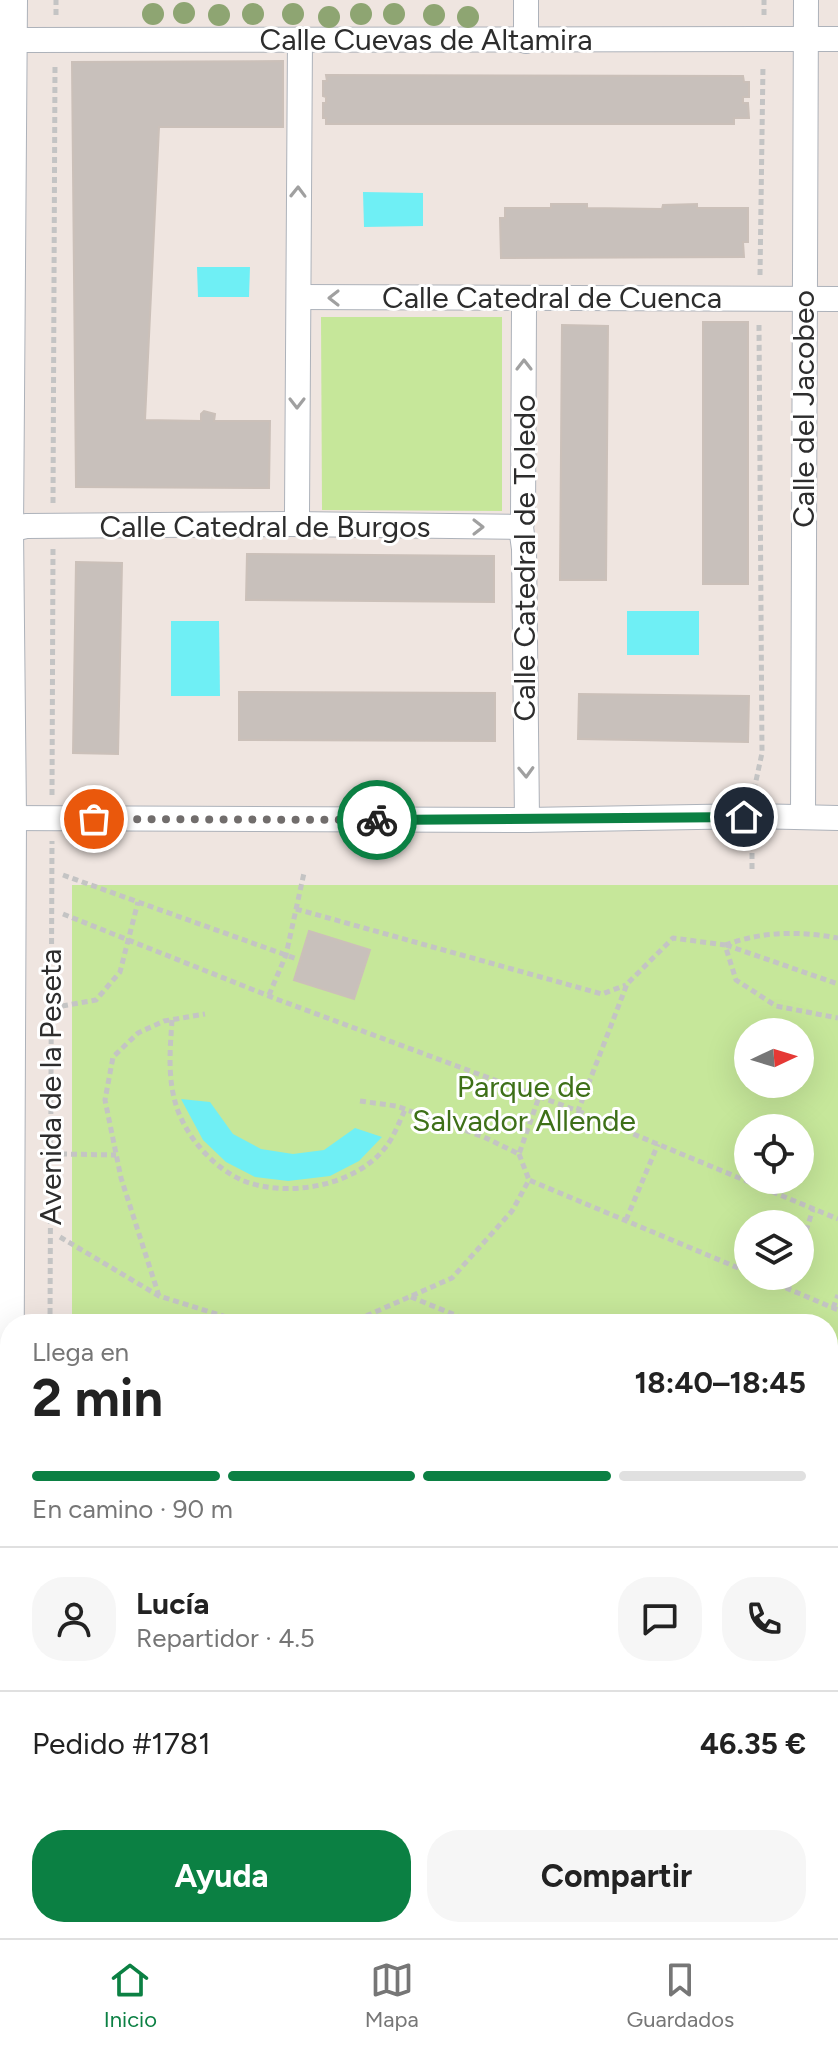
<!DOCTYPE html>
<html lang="es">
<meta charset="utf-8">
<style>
body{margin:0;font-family:Figtree,sans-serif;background:#f6f6f6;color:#222;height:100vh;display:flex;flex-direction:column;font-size:30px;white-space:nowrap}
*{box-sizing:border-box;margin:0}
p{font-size:26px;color:#767676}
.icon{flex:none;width:44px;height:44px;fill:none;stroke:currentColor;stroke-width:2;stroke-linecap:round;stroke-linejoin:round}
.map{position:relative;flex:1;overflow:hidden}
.panel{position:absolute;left:0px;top:1314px;width:838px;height:624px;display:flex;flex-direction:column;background:#fff;border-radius:32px 32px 0 0;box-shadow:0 8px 32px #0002}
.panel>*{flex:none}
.needle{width:52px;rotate:86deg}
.controls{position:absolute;left:734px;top:1018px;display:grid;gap:16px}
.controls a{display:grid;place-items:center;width:80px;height:80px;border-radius:50%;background:#fff;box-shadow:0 8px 32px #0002;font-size:40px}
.pin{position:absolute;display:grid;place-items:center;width:68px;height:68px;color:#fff;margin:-34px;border:4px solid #fff;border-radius:50%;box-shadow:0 2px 8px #0007}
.courier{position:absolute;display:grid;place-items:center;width:80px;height:80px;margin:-40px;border:6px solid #0b8043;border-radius:50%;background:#fff;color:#222;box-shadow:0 2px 10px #0007}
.headline em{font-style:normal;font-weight:700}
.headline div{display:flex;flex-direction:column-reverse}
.headline{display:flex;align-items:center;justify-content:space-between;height:136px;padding:0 32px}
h1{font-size:52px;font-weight:700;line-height:60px}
.bar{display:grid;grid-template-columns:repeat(4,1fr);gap:12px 8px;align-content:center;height:96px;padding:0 32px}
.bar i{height:10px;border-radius:6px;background:#e0e0e0}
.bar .selected{background:#0b8043}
.bar p{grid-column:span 4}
.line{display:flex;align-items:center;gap:20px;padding:0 32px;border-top:2px solid #e0e0e0}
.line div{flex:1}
.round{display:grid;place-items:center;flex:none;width:84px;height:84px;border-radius:32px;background:#f6f6f6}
.action{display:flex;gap:16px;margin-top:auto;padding:16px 32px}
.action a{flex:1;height:92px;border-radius:32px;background:#0b8043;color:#fff;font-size:32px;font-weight:700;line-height:92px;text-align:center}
.action a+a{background:#f6f6f6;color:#222}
.tab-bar{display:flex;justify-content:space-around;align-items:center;height:112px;border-top:2px solid #e0e0e0;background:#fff;font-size:22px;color:#767676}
.tab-bar a{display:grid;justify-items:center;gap:4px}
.tab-bar .selected{color:#0b8043}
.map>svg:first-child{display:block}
.green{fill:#c6e79a;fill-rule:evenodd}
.water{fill:#6feff5}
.building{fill:#c8c0bb;stroke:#cbc0b9;stroke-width:2}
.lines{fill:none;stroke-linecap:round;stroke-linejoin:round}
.minor-casing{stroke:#adb2ba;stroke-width:26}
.tertiary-casing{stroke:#adb2ba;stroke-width:30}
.path{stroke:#c4c4c4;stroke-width:5;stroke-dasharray:6 4;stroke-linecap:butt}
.minor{stroke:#fff;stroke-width:24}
.tertiary{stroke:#fff;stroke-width:28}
.tree{fill:#8ea572}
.oneway{stroke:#a0a0a0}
.done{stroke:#716d6c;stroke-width:8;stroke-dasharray:0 14.4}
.route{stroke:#0b8043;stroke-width:10}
.labels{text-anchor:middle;stroke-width:6;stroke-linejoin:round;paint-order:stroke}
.street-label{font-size:30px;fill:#2d2d2d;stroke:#fff}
.park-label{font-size:30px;fill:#3e7018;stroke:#fff}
</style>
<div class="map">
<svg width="838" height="1938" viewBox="0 0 838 1938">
<rect width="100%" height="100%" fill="#efe5e0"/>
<g class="green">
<polygon points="321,317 502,317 502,511 322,510"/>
<path d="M72 885H838V1425H828V1324H72ZM748 1032H800V1084H748ZM748 1128H800V1180H748ZM748 1224H800V1276H748Z"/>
<polygon points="324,1928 575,1928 575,1938 324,1937"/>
</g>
<g class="water">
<polygon points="363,192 423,193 423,226 364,227"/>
<polygon points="197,267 250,267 249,297 198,297"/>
<rect x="627" y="611" width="72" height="44"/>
<polygon points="219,621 220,696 171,696 171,621"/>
<polygon points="181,1099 210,1102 233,1134 261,1149 293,1154 324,1150 355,1128 382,1137 359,1161 330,1176 288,1181 255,1177 226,1162 203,1140"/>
</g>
<g class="building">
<polygon points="283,61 283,127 159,127 145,420 201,421 201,414 204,411 215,414 214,421 270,421 269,488 76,487 72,62"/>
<polygon points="326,75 743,76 744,82 749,82 749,97 743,97 743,103 748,103 749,118 734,118 734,124 326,124 326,118 323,118 323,103 326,103 326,97 323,96 323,81 327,81"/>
<polygon points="551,204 587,204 587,208 662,209 663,205 697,204 697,208 748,208 748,242 743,242 744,257 501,258 500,218 505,218 505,208 551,208"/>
<rect x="703" y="322" width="45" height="262"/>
<polygon points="562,325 608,326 606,580 560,580"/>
<polygon points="247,554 494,556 494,602 246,600"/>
<polygon points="76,562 122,563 118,754 73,753"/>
<polygon points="239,692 495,693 495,741 239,740"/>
<polygon points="579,694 749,696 748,742 578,739"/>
<polygon points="309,931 370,950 354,999 294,980"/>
<rect x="828" y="1480" width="10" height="218"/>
<polygon points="828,1767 838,1768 838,1878 828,1878"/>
<polygon points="828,1878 838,1878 838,1938 816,1938 816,1928 828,1928"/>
<rect x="76" y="1928" width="49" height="10"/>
<rect x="211" y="1928" width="45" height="10"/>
<rect x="628" y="1928" width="44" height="10"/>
<polygon points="749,1928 787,1928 786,1938 749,1938"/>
</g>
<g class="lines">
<defs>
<g id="minor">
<polyline points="526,0 526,41"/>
<polyline points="300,39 297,514 301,524"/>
<polyline points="13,40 838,39"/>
<polyline points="299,297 838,299"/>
<polyline points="519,298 524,308 523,518 521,527 524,549 527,820"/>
<polyline points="9,530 26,526 292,524 521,527"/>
<polyline points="803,817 806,0"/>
<polyline points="0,818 527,820 753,816 838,818"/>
<polyline points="828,1448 838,1448"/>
<polyline points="828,1740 838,1741"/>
<polyline points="298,1928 298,1938"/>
<polyline points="605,1938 605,1928"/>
<polyline points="795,1938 795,1928"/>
</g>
<polyline id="tertiary" points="7,1938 12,818 9,530 13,0"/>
</defs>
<use href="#minor" class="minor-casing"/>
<use href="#tertiary" class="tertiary-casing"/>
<g class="path">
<polyline points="56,15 56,0"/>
<polyline points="764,15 764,0"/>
<polyline points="760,275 763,65"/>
<polyline points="53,503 55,65"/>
<polyline points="754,790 762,753 759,325"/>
<polyline points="52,795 53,549"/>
<polyline points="752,869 752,840"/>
<polyline points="63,875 297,959"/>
<polyline points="296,909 602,994 626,985"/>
<polyline points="63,914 279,1000 578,1111 627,984 673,938 725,945 736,980 776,1006 838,1018"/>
<path d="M725 945C764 931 798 931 838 938"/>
<polyline points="726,945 838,984"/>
<polyline points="269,995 286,955 304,873"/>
<polyline points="62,1006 96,1000 120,972 138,902"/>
<path d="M172 1020C170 1051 167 1081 178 1111 189 1140 215 1169 244 1181 288 1198 355 1186 385 1148 394 1137 399 1122 405 1110"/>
<polyline points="360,1101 396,1106 484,1137 519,1154 539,1097"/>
<polyline points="578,1111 838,1219"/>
<polyline points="61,1154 116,1155"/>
<polyline points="519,1154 529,1180"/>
<polyline points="626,1220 658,1144"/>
<polyline points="60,1237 159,1296 249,1324"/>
<polyline points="800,1250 813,1209"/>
<polyline points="758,1276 838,1310"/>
<polyline points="788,1289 792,1276"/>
<polyline points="159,1296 121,1178 105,1100 113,1057 138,1033 164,1021 205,1014"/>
<polyline points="411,1297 477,1324"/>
<polyline points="833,1308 838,1295"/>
<polyline points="50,1324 52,841"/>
<polyline points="348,1324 452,1278 512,1211 529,1180 748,1272"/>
<polyline points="48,1938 49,1928"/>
</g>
<use href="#minor" class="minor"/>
<use href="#tertiary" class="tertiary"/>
</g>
<g class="tree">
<circle cx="184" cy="13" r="11"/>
<circle cx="153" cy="14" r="11"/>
<circle cx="253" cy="14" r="11"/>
<circle cx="293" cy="14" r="11"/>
<circle cx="361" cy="14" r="11"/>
<circle cx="394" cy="14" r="11"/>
<circle cx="219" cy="15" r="11"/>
<circle cx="434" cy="15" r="11"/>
<circle cx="329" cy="17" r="11"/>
<circle cx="468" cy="17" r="11"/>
</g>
<defs><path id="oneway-chevron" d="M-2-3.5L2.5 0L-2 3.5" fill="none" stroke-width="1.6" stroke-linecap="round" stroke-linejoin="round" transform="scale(2)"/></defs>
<g class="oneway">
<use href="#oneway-chevron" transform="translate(298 192) rotate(-89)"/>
<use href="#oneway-chevron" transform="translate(334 298) rotate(-180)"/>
<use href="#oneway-chevron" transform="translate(524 365) rotate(-90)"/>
<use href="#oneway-chevron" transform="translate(297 403) rotate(90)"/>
<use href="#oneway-chevron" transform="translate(478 527)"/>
<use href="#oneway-chevron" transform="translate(526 772) rotate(88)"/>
</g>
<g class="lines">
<polyline class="done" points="94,819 377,820"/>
<polyline class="route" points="377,820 744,817"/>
</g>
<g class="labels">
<g class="street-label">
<text x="426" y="50">Calle Cuevas de Altamira</text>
<text x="552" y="308">Calle Catedral de Cuenca</text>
<text transform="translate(804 409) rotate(-90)" y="10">Calle del Jacobeo</text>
<text x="265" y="537">Calle Catedral de Burgos</text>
<text transform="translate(525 558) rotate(-90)" y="10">Calle Catedral de Toledo</text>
<text transform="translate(51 1087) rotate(-90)" y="10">Avenida de la Peseta</text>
</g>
<g class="park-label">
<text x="524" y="1097">Parque de<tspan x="524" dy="34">Salvador Allende</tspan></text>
</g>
</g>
</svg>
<div class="controls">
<a><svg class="needle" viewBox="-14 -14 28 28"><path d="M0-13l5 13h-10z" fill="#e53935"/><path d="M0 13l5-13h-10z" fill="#767676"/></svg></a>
<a><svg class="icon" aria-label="locate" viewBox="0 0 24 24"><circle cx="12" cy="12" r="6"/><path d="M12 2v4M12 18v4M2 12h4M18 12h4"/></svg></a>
<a><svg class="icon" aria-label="layers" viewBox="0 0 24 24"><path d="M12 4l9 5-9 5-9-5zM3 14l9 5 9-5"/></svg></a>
</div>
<div class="pin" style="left:94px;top:819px;background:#ea580c"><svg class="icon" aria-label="bag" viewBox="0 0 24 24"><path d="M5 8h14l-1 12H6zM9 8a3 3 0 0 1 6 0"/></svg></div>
<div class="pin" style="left:744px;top:817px;background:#1f2937"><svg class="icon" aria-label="home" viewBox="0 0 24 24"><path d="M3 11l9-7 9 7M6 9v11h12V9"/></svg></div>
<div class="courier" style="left:377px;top:820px"><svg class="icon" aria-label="bike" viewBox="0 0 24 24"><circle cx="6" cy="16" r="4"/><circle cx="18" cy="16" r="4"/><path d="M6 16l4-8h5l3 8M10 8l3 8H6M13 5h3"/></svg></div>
<section class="panel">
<div class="headline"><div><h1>2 min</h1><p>Llega en</p></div><em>18:40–18:45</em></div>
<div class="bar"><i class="selected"></i><i class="selected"></i><i class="selected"></i><i></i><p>En camino · 90 m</p></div>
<div class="line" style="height:144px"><a class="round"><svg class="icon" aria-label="person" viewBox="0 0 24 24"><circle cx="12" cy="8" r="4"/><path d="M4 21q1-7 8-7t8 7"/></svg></a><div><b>Lucía</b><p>Repartidor · 4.5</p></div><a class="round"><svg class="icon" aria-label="chat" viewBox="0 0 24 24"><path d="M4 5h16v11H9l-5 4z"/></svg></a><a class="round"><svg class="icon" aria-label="phone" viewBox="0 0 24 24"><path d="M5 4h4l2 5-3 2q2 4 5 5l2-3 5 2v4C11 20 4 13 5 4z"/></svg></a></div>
<div class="line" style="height:104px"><div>Pedido #1781</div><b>46.35 €</b></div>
<div class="action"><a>Ayuda</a><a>Compartir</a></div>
</section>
</div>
<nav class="tab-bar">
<a class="selected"><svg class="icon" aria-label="home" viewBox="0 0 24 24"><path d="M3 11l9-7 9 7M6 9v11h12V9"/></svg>Inicio</a>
<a><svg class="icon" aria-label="map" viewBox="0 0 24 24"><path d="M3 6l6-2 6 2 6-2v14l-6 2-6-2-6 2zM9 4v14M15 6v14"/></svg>Mapa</a>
<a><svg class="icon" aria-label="saved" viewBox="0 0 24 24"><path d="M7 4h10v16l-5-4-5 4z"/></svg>Guardados</a>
</nav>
